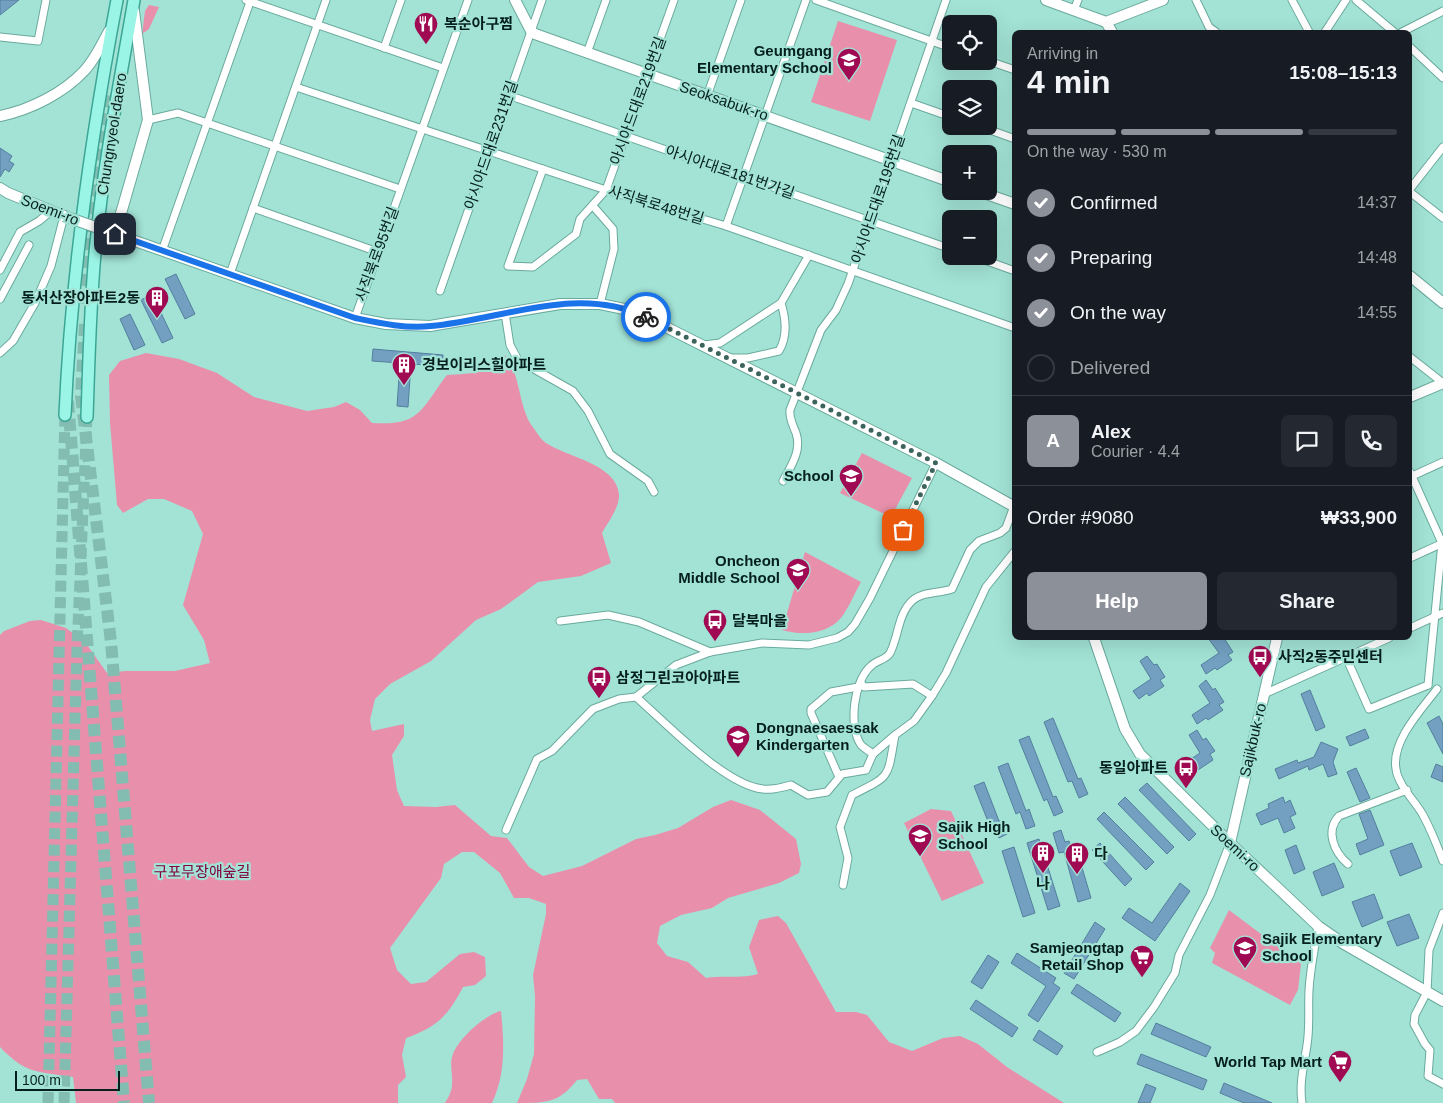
<!DOCTYPE html>
<meta charset="utf-8">
<style>
body{margin:0;font-family:Helvetica,"Noto Sans KR",sans-serif;background:#242831;color:#f1f3f6;height:100vh;display:flex;flex-direction:column;font-size:19px;white-space:nowrap}
*{box-sizing:border-box;margin:0}
p{font-size:16px;color:#9ea1a6}
.icon{flex:none;width:28px;height:28px;fill:none;stroke:currentColor;stroke-width:2;stroke-linecap:round;stroke-linejoin:round}
.map{position:relative;flex:1;overflow:hidden}
.drawer{position:absolute;left:1012px;top:30px;width:400px;height:610px;display:flex;flex-direction:column;background:#171b24;border-radius:8px;box-shadow:0 5px 20px #0002}
.drawer>*{flex:none}
.buttons{position:absolute;left:942px;top:15px;display:grid;gap:10px}
.buttons a{display:grid;place-items:center;width:55px;height:55px;border-radius:8px;background:#171b24;box-shadow:0 5px 20px #0002;font-size:25px}
.scale{position:absolute;left:15px;bottom:12px;width:105px;box-sizing:border-box;padding-left:5px;border:2px solid #05201c;border-top:0;font-size:14px;line-height:18px;white-space:nowrap;color:#05201c;-webkit-text-stroke:4px #a2e3d5;paint-order:stroke}
.pin{position:absolute;display:grid;place-items:center;width:42px;height:42px;color:#fff;margin:-21px;border-radius:10px;box-shadow:0 2px 8px #0006}
.courier{position:absolute;display:grid;place-items:center;width:50px;height:50px;margin:-25px;border:4px solid #1a73e8;border-radius:50%;background:#fff;color:#222;box-shadow:0 1px 6px #0007}
.headline em{font-style:normal;font-weight:700}
.headline div{display:flex;flex-direction:column-reverse}
.headline{display:flex;align-items:center;justify-content:space-between;height:85px;padding:0 15px}
h1{font-size:32px;font-weight:700;line-height:38px}
.bar{display:grid;grid-template-columns:repeat(4,1fr);gap:8px 5px;align-content:center;height:60px;padding:0 15px}
.bar i{height:6px;border-radius:4px;background:#363941}
.bar .active{background:#8c9099}
.bar p{grid-column:span 4}
.line{display:flex;align-items:center;gap:12px;padding:0 15px;border-top:1px solid #363941}
.line div{flex:1}
.round{display:grid;place-items:center;flex:none;width:52px;height:52px;border-radius:8px;background:#242831}
ol{padding:0 15px;list-style:none}
li{display:flex;align-items:center;gap:15px;height:55px}
li p{margin-inline-start:auto}
li .icon{padding:5px;border-radius:50%;background:#8c9099;color:#fff;stroke-width:4}
li:last-child{color:#9ea1a6}
li i{width:28px;height:28px;border:2px solid #363941;border-radius:50%}
.cta{display:flex;gap:10px;margin-top:auto;padding:10px 15px}
.cta a{flex:1;height:58px;border-radius:8px;background:#8c9099;color:#fff;font-size:20px;font-weight:700;line-height:58px;text-align:center}
.cta a+a{background:#242831;color:#f1f3f6}
.map>svg:first-child{display:block}
.green{fill:#e890ab}
.building{fill:#73a0c1;stroke:#537f9e}
.lines{fill:none;stroke-linecap:round;stroke-linejoin:round}
.primary-tunnel{stroke:#83bcb0;stroke-width:11;stroke-dasharray:11 5.5;stroke-linecap:butt}
.highway-tunnel{stroke:#83bcb0;stroke-width:12;stroke-dasharray:12 6;stroke-linecap:butt}
.street-casing{stroke:#6aaa9d;stroke-width:9}
.secondary-casing{stroke:#6aaa9d;stroke-width:12}
.primary-casing{stroke:#3ca695;stroke-width:14}
.street{stroke:#fff;stroke-width:7}
.secondary{stroke:#fff;stroke-width:10}
.primary{stroke:#9bf5e6;stroke-width:11}
.secondary-bridge-casing{stroke:#6aaa9d;stroke-width:12;stroke-linecap:butt}
.secondary-bridge{stroke:#fff;stroke-width:10}
.done{stroke:#3c645d;stroke-width:5;stroke-dasharray:0 9}
.route{stroke:#1a73e8;stroke-width:6}
.labels{text-anchor:middle;stroke-width:4.5;stroke-linejoin:round;paint-order:stroke}
.poi-label{font-size:15px;font-weight:bold;fill:#05201c;stroke:#a2e3d5;text-anchor:start}
.street-label{font-size:15px;fill:#05201c;stroke:#a2e3d5}
.park-label{font-size:15px;fill:#810241;stroke:#a2e3d5}
</style>
<div class="map">
<svg width="1443" height="1103" viewBox="0 0 1443 1103">
<rect width="100%" height="100%" fill="#a2e3d5"/>
<g class="green">
<polygon points="149,5 159,7 149,29 142,34 145,11"/>
<polygon points="838,21 897,40 870,121 811,102"/>
<path d="M146 353 179 359 217 373 254 397 307 411 334 407 346 402 360 410 372 423C421 426 420 410 447 375 473 373 488 375 505 355 521 375 518 405 532 426 536 431 541 440 546 443 567 457 616 464 619 494 620 507 608 522 602 533L611 563 581 576 538 582 501 609 476 620 431 661 390 684 375 699 370 720 372 731 404 724V736L392 755 397 790 404 806 436 807 455 805 491 836 507 838 529 867 543 876 582 866 636 839 655 835 678 828 713 807 731 800 760 810 796 839 801 864 799 873 779 883 728 898 712 908 681 915 660 926 657 943 667 956 688 962 706 978C723 975 741 979 758 974L749 947 759 920 778 916 786 923 836 1012H856L867 1015 889 1042 912 1051 943 1038 960 1036 978 1044 1007 1067 1064 1103H615L612 1099H599L587 1079 577 1080C559 1103 546 1103 517 1103L527 1079 534 1054 535 996 533 975 546 914V904L529 898H514L500 873 474 852H462L444 864 441 878 390 948 397 970 411 984 426 982 460 954 474 952 485 957 486 976 475 985 463 987C448 1016 437 1027 406 1038L402 1055 406 1077 398 1085V1103H76L73 1077C37 1071 27 1075 0 1047V635L4 631 30 621 41 620 66 628 85 642 107 673 125 671H175L210 663 204 640 183 605 203 534 192 511 164 499H148L123 513 117 505 110 423 109 375 120 361Z"/>
<polygon points="862,453 912,478 891,517 840,493"/>
<path d="M805 552 861 582C854 594 847 613 837 622 822 635 799 635 782 630Z"/>
<polygon points="931,809 951,811 984,883 942,901 904,823"/>
<polygon points="1229,910 1301,964 1298,990 1290,1005 1212,963 1215,953 1210,948"/>
<path d="M501 1011C504 1042 506 1074 492 1103H445C448 1098 452 1091 452 1085 453 1074 449 1064 453 1054 458 1039 486 1014 501 1011Z"/>
</g>
<g class="building">
<polygon points="0,0 19,0 0,15"/>
<polygon points="0,148 12,156 9,161 14,164 9,172 5,169 0,177"/>
<polygon points="176,274 195,314 185,319 165,279"/>
<polygon points="152,294 173,338 162,343 141,300"/>
<polygon points="130,314 145,345 134,350 120,319"/>
<polygon points="373,349 443,355 443,366 411,364 408,407 397,406 400,363 372,361"/>
<polygon points="1208,638 1220,638 1221,640 1224,638 1233,652 1228,655 1232,660 1217,670 1215,668 1206,674 1201,665 1219,653"/>
<polygon points="1147,656 1154,665 1157,664 1165,677 1160,680 1164,686 1149,696 1147,693 1139,699 1133,691 1151,679 1140,661"/>
<polygon points="1206,680 1213,690 1215,688 1224,702 1219,705 1223,710 1208,720 1206,718 1197,724 1192,715 1210,703 1199,686"/>
<polygon points="1310,690 1325,727 1316,731 1301,694"/>
<polygon points="1439,716 1443,724 1443,754 1427,723"/>
<polygon points="1053,718 1078,779 1081,778 1088,794 1079,798 1072,781 1068,782 1044,722"/>
<polygon points="1365,729 1369,738 1350,746 1346,737"/>
<polygon points="1197,730 1203,740 1206,738 1215,751 1210,754 1213,760 1198,770 1197,768 1188,773 1182,765 1200,753 1189,735"/>
<polygon points="1029,736 1053,797 1056,796 1063,812 1054,816 1047,799 1044,801 1019,740"/>
<polygon points="1321,742 1338,749 1333,762 1337,774 1328,777 1323,764 1309,770 1308,766 1279,779 1275,769 1297,760 1298,763 1314,757"/>
<polygon points="1008,763 1026,811 1029,809 1035,826 1026,829 1020,812 1016,814 998,767"/>
<polygon points="1436,764 1443,767 1443,782 1431,777"/>
<polygon points="1356,768 1370,798 1360,802 1347,772"/>
<polygon points="984,782 999,821 1002,820 1007,834 999,838 993,823 989,824 974,786"/>
<polygon points="1147,783 1196,834 1189,841 1139,790"/>
<polygon points="1125,797 1174,847 1167,854 1118,804"/>
<polygon points="1283,797 1285,803 1290,800 1296,814 1290,817 1295,828 1284,833 1278,818 1261,825 1256,814 1269,808 1268,804"/>
<polygon points="1370,810 1384,845 1360,855 1356,844 1368,839 1359,814"/>
<polygon points="1104,812 1154,862 1146,870 1097,819"/>
<polygon points="1061,830 1065,842 1069,841 1071,848 1076,847 1091,898 1078,902 1064,852 1059,853 1053,833"/>
<polygon points="1039,839 1060,906 1048,910 1027,843"/>
<polygon points="1100,843 1132,879 1125,886 1092,850"/>
<polygon points="1412,843 1422,867 1400,876 1390,851"/>
<polygon points="1296,845 1305,869 1294,874 1285,850"/>
<polygon points="1014,847 1035,913 1023,917 1002,851"/>
<polygon points="1334,863 1344,887 1322,896 1313,872"/>
<polygon points="1180,883 1190,891 1155,941 1122,918 1129,908 1152,923"/>
<polygon points="1374,894 1383,918 1362,927 1352,902"/>
<polygon points="1409,914 1419,938 1397,946 1387,922"/>
<polygon points="1095,922 1105,929 1074,979 1064,973"/>
<polygon points="1017,953 1056,978 1053,983 1060,988 1038,1022 1028,1015 1046,986 1011,963"/>
<polygon points="988,955 999,962 982,989 971,982"/>
<polygon points="1077,984 1121,1013 1115,1022 1071,993"/>
<polygon points="976,1000 1018,1028 1012,1037 970,1009"/>
<polygon points="1156,1023 1211,1047 1206,1057 1151,1034"/>
<polygon points="1039,1030 1063,1046 1057,1055 1033,1040"/>
<polygon points="1141,1054 1207,1080 1203,1090 1137,1064"/>
<polygon points="1224,1083 1272,1103 1244,1103 1220,1093"/>
<polygon points="1146,1084 1156,1088 1150,1103 1138,1103"/>
</g>
<g class="lines">
<g class="primary-tunnel">
<polyline points="48,1103 65,415"/>
<polyline points="64,1103 77,649 87,417"/>
</g>
<g class="highway-tunnel">
<polyline points="86,304 91,210 112,94"/>
<polyline points="85,324 81,396 111,642 149,1103"/>
<polyline points="68,401 124,1103"/>
</g>
<defs>
<g id="street">
<polyline points="246,0 443,68"/>
<polyline points="816,0 951,48"/>
<polyline points="1196,0 1209,27 1216,32"/>
<polyline points="1292,0 1309,32"/>
<polyline points="1356,0 1394,32"/>
<polyline points="1074,10 1078,0"/>
<polyline points="1325,32 1346,0"/>
<polyline points="1402,32 1443,11"/>
<polyline points="0,37 38,41 46,0"/>
<polyline points="1410,47 1443,78"/>
<polyline points="384,48 401,0"/>
<polyline points="587,53 606,0"/>
<polyline points="989,61 1015,70"/>
<polyline points="296,87 606,190 726,226 1015,328"/>
<polyline points="508,95 951,249"/>
<polyline points="707,96 741,0"/>
<polyline points="911,103 951,117"/>
<polyline points="148,120 178,113 400,189"/>
<polyline points="979,126 1015,139"/>
<polyline points="543,169 508,266 533,267 576,234 580,219 606,190 674,0"/>
<polyline points="1410,189 1443,147"/>
<polyline points="1410,192 1443,218"/>
<polyline points="593,206 613,229 614,249 600,304"/>
<polyline points="253,208 378,252"/>
<polyline points="726,226 806,0"/>
<polyline points="162,251 250,2"/>
<polyline points="973,256 1015,271"/>
<polyline points="0,270 20,232 39,221 51,211"/>
<polyline points="230,274 326,0"/>
<polyline points="440,291 542,0"/>
<polyline points="0,299 29,245"/>
<polyline points="505,313 510,345 518,360 573,391 588,411 610,454 648,481 654,492"/>
<polyline points="355,318 468,0"/>
<polyline points="704,345 720,343 781,303 809,255"/>
<polyline points="0,353 13,341 35,303 51,266 64,216"/>
<polyline points="1410,357 1443,383"/>
<path d="M731 358H748L779 351C788 336 786 319 781 303"/>
<polyline points="1410,472 1442,543 1428,685"/>
<polyline points="1410,477 1443,462"/>
<path d="M783 481C791 466 802 451 796 433 793 425 789 419 790 410L821 330 836 310 848 284 946 0"/>
<polyline points="1410,558 1443,543"/>
<polyline points="560,621 608,615 639,622 710,652"/>
<polyline points="1410,628 1443,613"/>
<polyline points="1346,657 1369,709 1428,685"/>
<polyline points="861,683 864,687 913,684 932,696"/>
<path d="M1437 689C1422 709 1391 741 1396 769 1398 785 1415 801 1423 815 1431 830 1437 845 1443 861"/>
<polyline points="1264,694 1389,638"/>
<path d="M636 697C666 723 719 779 757 788 769 791 780 788 791 785L808 795 827 792 842 774 866 770 873 754 895 735"/>
<path d="M873 754C869 751 864 748 861 745 848 726 854 680 871 666 877 660 886 660 890 653 898 638 898 616 910 603 920 591 938 594 952 589L970 550 979 541 1000 533 1006 528 1014 506"/>
<polyline points="839,777 811,713 811,709 831,692 858,687"/>
<polyline points="506,830 537,759 552,751 593,709 619,699 636,697 676,665 710,652 762,643 809,645 837,638 848,632 855,624 870,598 936,463"/>
<path d="M1348 864C1334 852 1325 831 1339 816L1407 790"/>
<path d="M843 885 848 858 840 827 852 795C892 775 887 779 895 735L914 721 932 696 946 673 986 587 1015 551"/>
<polyline points="1443,913 1429,950 1427,992 1415,1015 1414,1024 1425,1044 1430,1050 1428,1076 1443,1084"/>
<polyline points="1097,1052 1120,1042 1136,1031 1154,1007 1175,973 1179,955 1210,895 1230,843"/>
<path d="M1302 1103C1299 1082 1304 1066 1307 1045 1310 1027 1308 1009 1309 991 1310 969 1315 947 1318 926"/>
</g>
<g id="secondary">
<polyline points="515,0 531,31 535,34 951,182"/>
<polyline points="1046,0 1106,22 1163,0"/>
<polyline points="134,11 148,120 115,234 355,318 386,324 430,326 560,304 600,304 634,311 936,463 1015,507"/>
<polyline points="1106,22 1112,32"/>
<path d="M0 116C30 110 64 93 85 70 95 59 102 44 109 31"/>
<polyline points="0,188 8,193 64,216"/>
<polyline points="978,191 1015,204"/>
<polyline points="1410,276 1443,303"/>
<polyline points="1410,397 1443,383"/>
<polyline points="1094,638 1125,729 1140,754 1230,843 1318,926 1344,944 1443,1001"/>
<polyline points="1230,843 1277,638"/>
</g>
<g id="primary">
<path d="M65 415C71 276 91 137 117 0"/>
<path d="M87 417C89 359 90 301 96 243 104 162 120 81 134 0"/>
</g>
</defs>
<use href="#street" class="street-casing"/>
<use href="#secondary" class="secondary-casing"/>
<use href="#primary" class="primary-casing"/>
<use href="#street" class="street"/>
<use href="#secondary" class="secondary"/>
<use href="#primary" class="primary"/>
<defs>
<polyline id="secondary-bridge" points="64,216 115,234"/>
</defs>
<use href="#secondary-bridge" class="secondary-bridge-casing"/>
<use href="#secondary-bridge" class="secondary-bridge"/>
</g>
<g class="lines">
<polyline class="done" points="646,317 936,463 903,530"/>
<path class="route" d="M115 234 355 318C379 323 406 329 431 326 501 320 577 284 646 317"/>
</g>
<defs>
<symbol id="restaurant-pin" viewBox="-11 -11 22 30"><path d="M0 17L-7.5 6A9.5 9.5 0 1 1 7.5 6Z" fill="#9f0a52" stroke="#a2e3d5"/><path d="M-5-6h1v4h1v-4h1v4h1v-4h1v5L-1.5 .5V6h-2V.5L-5-1ZM5-6V6H3V1.5H1.5Q1.5-4 5-6Z" fill="#fff"/></symbol>
<symbol id="school-pin" viewBox="-11 -11 22 30"><path d="M0 17L-7.5 6A9.5 9.5 0 1 1 7.5 6Z" fill="#9f0a52" stroke="#a2e3d5"/><path d="M0-5L7-2L0 1L-7-2ZM-4 1L0 2.5L4 1V4Q0 6-4 4Z" fill="#fff"/></symbol>
<symbol id="building-pin" viewBox="-11 -11 22 30"><path d="M0 17L-7.5 6A9.5 9.5 0 1 1 7.5 6Z" fill="#9f0a52" stroke="#a2e3d5"/><path d="M-4-6H4V6H1V3H-1V6H-4ZM-2.5-4.3h1.7v1.8h-1.7ZM.8-4.3h1.7v1.8H.8ZM-2.5-1h1.7V.8h-1.7ZM.8-1h1.7V.8H.8Z" fill="#fff"/></symbol>
<symbol id="bus-pin" viewBox="-11 -11 22 30"><path d="M0 17L-7.5 6A9.5 9.5 0 1 1 7.5 6Z" fill="#9f0a52" stroke="#a2e3d5"/><path d="M-5-6H5V4H4V6H2V4H-2V6H-4V4H-5ZM-3.5-4V0h7V-4ZM-3.5 1.2v1.5H-2V1.2ZM2 1.2v1.5H3.5V1.2Z" fill="#fff"/></symbol>
<symbol id="supermarket-pin" viewBox="-11 -11 22 30"><path d="M0 17L-7.5 6A9.5 9.5 0 1 1 7.5 6Z" fill="#9f0a52" stroke="#a2e3d5"/><path d="M-6-5.5h2.5l.6 2H6L4.5 2H-2.5L-4.4-4H-6ZM-1.5 3.2a1.3 1.3 0 1 0 .1 0ZM3 3.2a1.3 1.3 0 1 0 .1 0Z" fill="#fff"/></symbol>
</defs>
<g fill-rule="evenodd">
<use href="#restaurant-pin" x="412" y="10" width="28" height="38"/>
<use href="#school-pin" x="835" y="46" width="28" height="38"/>
<use href="#building-pin" x="143" y="284" width="28" height="38"/>
<use href="#building-pin" x="390" y="351" width="28" height="38"/>
<use href="#school-pin" x="837" y="462" width="28" height="38"/>
<use href="#school-pin" x="784" y="556" width="28" height="38"/>
<use href="#bus-pin" x="701" y="607" width="28" height="38"/>
<use href="#bus-pin" x="1246" y="643" width="28" height="38"/>
<use href="#bus-pin" x="585" y="664" width="28" height="38"/>
<use href="#school-pin" x="724" y="723" width="28" height="38"/>
<use href="#bus-pin" x="1172" y="754" width="28" height="38"/>
<use href="#school-pin" x="906" y="822" width="28" height="38"/>
<use href="#building-pin" x="1029" y="839" width="28" height="38"/>
<use href="#building-pin" x="1063" y="840" width="28" height="38"/>
<use href="#school-pin" x="1231" y="934" width="28" height="38"/>
<use href="#supermarket-pin" x="1128" y="943" width="28" height="38"/>
<use href="#supermarket-pin" x="1326" y="1048" width="28" height="38"/>
</g>
<g class="labels">
<g class="poi-label">
<text x="444" y="29">복순아구찜</text>
<text x="832" y="56" text-anchor="end">Geumgang<tspan x="832" dy="17">Elementary School</tspan></text>
<text x="140" y="303" text-anchor="end">동서산장아파트2동</text>
<text x="422" y="370">경보이리스힐아파트</text>
<text x="834" y="481" text-anchor="end">School</text>
<text x="780" y="566" text-anchor="end">Oncheon<tspan x="780" dy="17">Middle School</tspan></text>
<text x="732" y="626">달북마을</text>
<text x="1278" y="662">사직2동주민센터</text>
<text x="616" y="683">삼정그린코아아파트</text>
<text x="756" y="733">Dongnaesaessak<tspan x="756" dy="17">Kindergarten</tspan></text>
<text x="1168" y="773" text-anchor="end">동일아파트</text>
<text x="938" y="832">Sajik High<tspan x="938" dy="17">School</tspan></text>
<text x="1094" y="859">다</text>
<text x="1043" y="889" text-anchor="middle">나</text>
<text x="1262" y="944">Sajik Elementary<tspan x="1262" dy="17">School</tspan></text>
<text x="1124" y="953" text-anchor="end">Samjeongtap<tspan x="1124" dy="17">Retail Shop</tspan></text>
<text x="1322" y="1067" text-anchor="end">World Tap Mart</text>
</g>
<g class="street-label">
<text transform="translate(638 101) rotate(-70)" y="5">아시아드대로219번길</text>
<text transform="translate(724 101) rotate(19)" y="5">Seoksabuk-ro</text>
<text transform="translate(112 134) rotate(-81)" y="5">Chungnyeol-daero</text>
<text transform="translate(491 145) rotate(-71)" y="5">아시아드대로231번길</text>
<text transform="translate(730 172) rotate(19)" y="5">아시아대로181번가길</text>
<text transform="translate(878 199) rotate(-71)" y="5">아시아드대로195번길</text>
<text transform="translate(656 205) rotate(17)" y="5">사직북로48번길</text>
<text transform="translate(50 210) rotate(21)" y="5">Soemi-ro</text>
<text transform="translate(377 254) rotate(-70)" y="5">사직북로95번길</text>
<text transform="translate(1253 740) rotate(-77)" y="5">Sajikbuk-ro</text>
<text transform="translate(1235 848) rotate(43)" y="5">Soemi-ro</text>
</g>
<g class="park-label">
<text x="202" y="877">구포무장애숲길</text>
</g>
</g>
</svg>
<div class="buttons">
<a><svg class="icon" aria-label="locate" viewBox="0 0 24 24"><circle cx="12" cy="12" r="6"/><path d="M12 2v4M12 18v4M2 12h4M18 12h4"/></svg></a>
<a><svg class="icon" aria-label="layers" viewBox="0 0 24 24"><path d="M12 4l9 5-9 5-9-5zM3 14l9 5 9-5"/></svg></a>
<a>+</a>
<a>−</a>
</div>
<div class="scale">100 m</div>
<div class="pin" style="left:903px;top:530px;background:#ea580c"><svg class="icon" aria-label="bag" viewBox="0 0 24 24"><path d="M5 8h14l-1 12H6zM9 8a3 3 0 0 1 6 0"/></svg></div>
<div class="pin" style="left:115px;top:234px;background:#1f2937"><svg class="icon" aria-label="home" viewBox="0 0 24 24"><path d="M3 11l9-7 9 7M6 9v11h12V9"/></svg></div>
<div class="courier" style="left:646px;top:317px"><svg class="icon" aria-label="bike" viewBox="0 0 24 24"><circle cx="6" cy="16" r="4"/><circle cx="18" cy="16" r="4"/><path d="M6 16l4-8h5l3 8M10 8l3 8H6M13 5h3"/></svg></div>
<section class="drawer">
<div class="headline"><div><h1>4 min</h1><p>Arriving in</p></div><em>15:08–15:13</em></div>
<div class="bar"><i class="active"></i><i class="active"></i><i class="active"></i><i></i><p>On the way · 530 m</p></div>
<ol>
<li><svg class="icon" aria-label="check" viewBox="0 0 24 24"><path d="M5 12l5 5 9-10"/></svg>Confirmed<p>14:37</p></li>
<li><svg class="icon" aria-label="check" viewBox="0 0 24 24"><path d="M5 12l5 5 9-10"/></svg>Preparing<p>14:48</p></li>
<li><svg class="icon" aria-label="check" viewBox="0 0 24 24"><path d="M5 12l5 5 9-10"/></svg>On the way<p>14:55</p></li>
<li><i></i>Delivered</li>
</ol>
<div class="line" style="height:90px"><b class="round" style="background:#8c9099;color:#fff">A</b><div><b>Alex</b><p>Courier · 4.4</p></div><a class="round"><svg class="icon" aria-label="chat" viewBox="0 0 24 24"><path d="M4 5h16v11H9l-5 4z"/></svg></a><a class="round"><svg class="icon" aria-label="phone" viewBox="0 0 24 24"><path d="M5 4h4l2 5-3 2q2 4 5 5l2-3 5 2v4C11 20 4 13 5 4z"/></svg></a></div>
<div class="line" style="height:65px"><div>Order #9080</div><b>₩33,900</b></div>
<div class="cta"><a>Help</a><a>Share</a></div>
</section>
</div>
